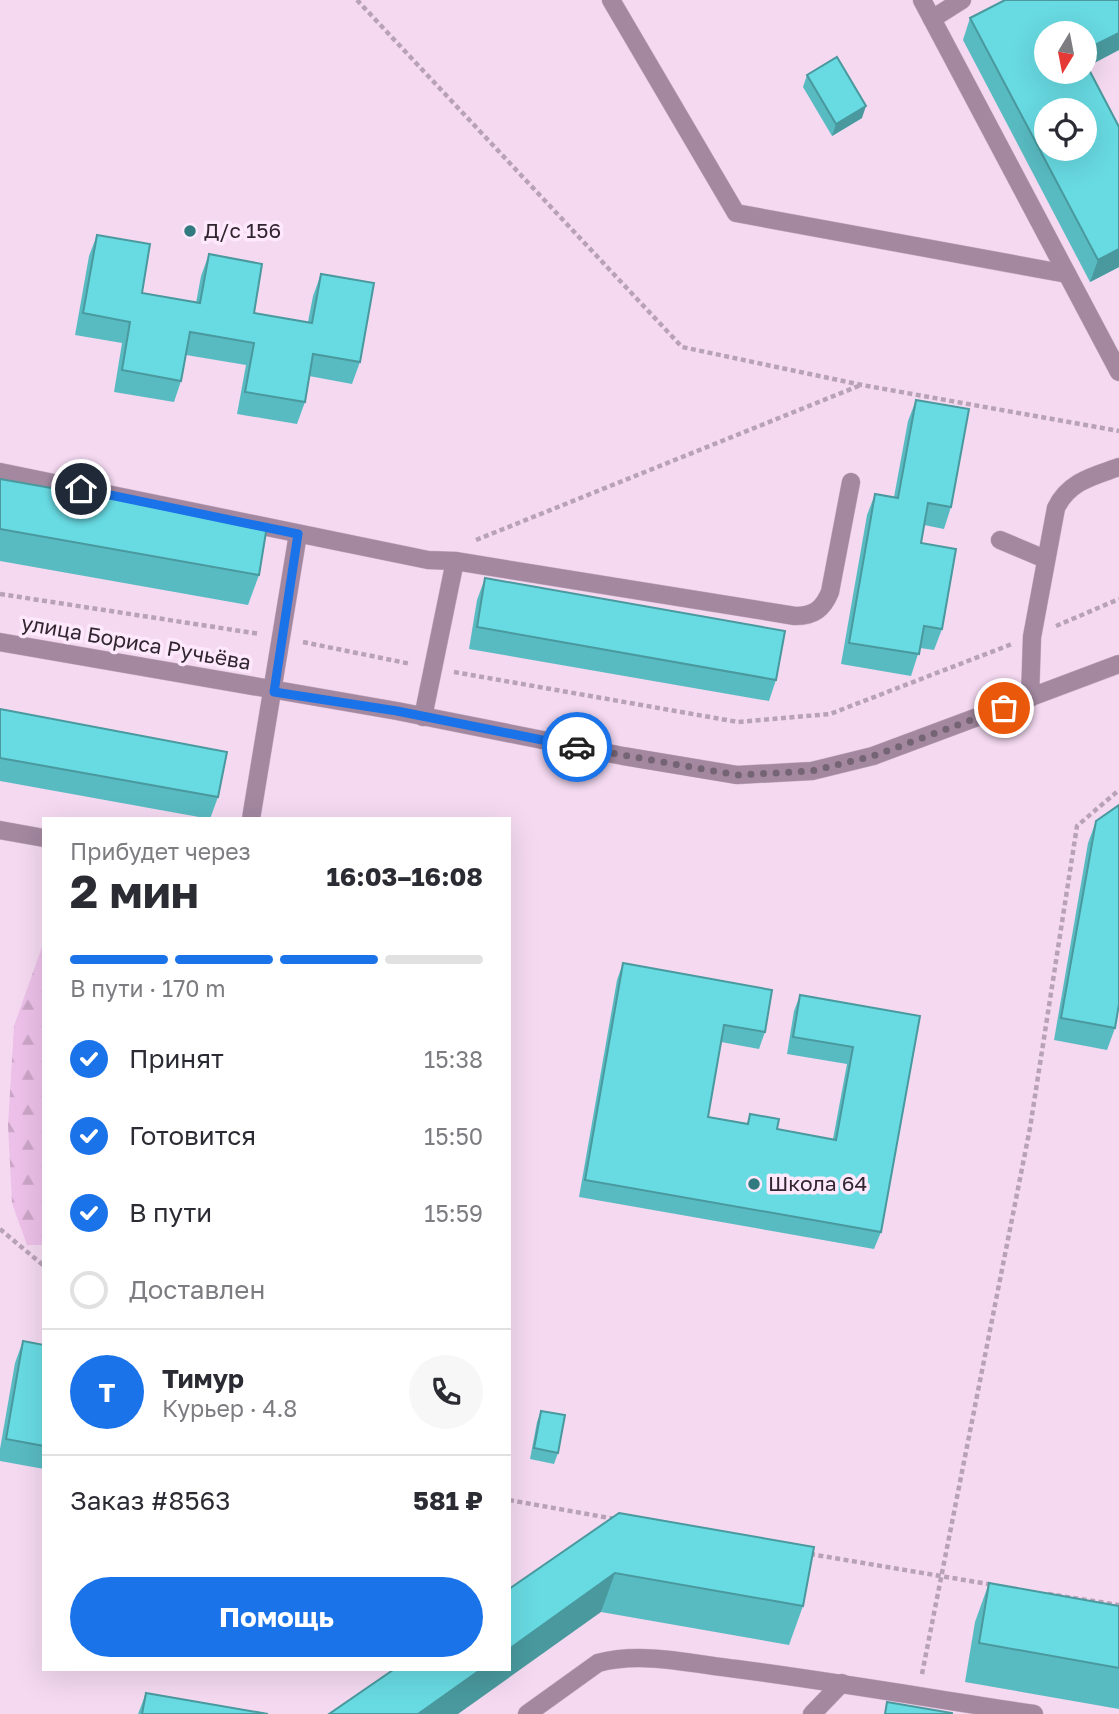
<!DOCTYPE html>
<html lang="ru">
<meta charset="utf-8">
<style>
body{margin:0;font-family:"Golos Text",sans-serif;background:#f7f7f7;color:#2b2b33;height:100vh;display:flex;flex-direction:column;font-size:26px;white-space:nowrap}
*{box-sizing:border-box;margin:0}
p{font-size:23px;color:#7c7c81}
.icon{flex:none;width:38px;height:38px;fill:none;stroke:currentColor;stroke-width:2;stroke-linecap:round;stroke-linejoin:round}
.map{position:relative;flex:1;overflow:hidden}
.panel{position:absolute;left:42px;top:817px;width:469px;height:854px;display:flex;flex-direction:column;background:#fff;border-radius:0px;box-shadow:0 7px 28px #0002}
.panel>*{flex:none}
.needle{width:46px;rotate:190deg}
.buttons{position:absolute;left:1034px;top:21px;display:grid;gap:14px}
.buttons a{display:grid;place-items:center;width:63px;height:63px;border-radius:50%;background:#fff;box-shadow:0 7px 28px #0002;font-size:35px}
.pin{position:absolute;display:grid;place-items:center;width:60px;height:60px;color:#fff;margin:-30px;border:4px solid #fff;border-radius:50%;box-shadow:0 2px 7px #0007}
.courier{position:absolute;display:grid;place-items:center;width:70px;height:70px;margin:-35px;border:5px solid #1a73e8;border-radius:50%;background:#fff;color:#222;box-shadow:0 2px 9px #0007}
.summary em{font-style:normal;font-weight:700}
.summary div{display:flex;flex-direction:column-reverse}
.summary{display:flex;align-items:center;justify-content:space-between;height:119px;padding:0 28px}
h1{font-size:46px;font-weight:700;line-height:52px}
.bar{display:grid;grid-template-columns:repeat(4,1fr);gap:10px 7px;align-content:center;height:84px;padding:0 28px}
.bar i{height:9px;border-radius:5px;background:#e1e1e2}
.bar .current{background:#1a73e8}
.bar p{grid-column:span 4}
.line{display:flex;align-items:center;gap:18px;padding:0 28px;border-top:2px solid #e1e1e2}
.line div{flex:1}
.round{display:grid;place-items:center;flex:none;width:74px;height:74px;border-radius:37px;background:#f7f7f7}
ol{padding:0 28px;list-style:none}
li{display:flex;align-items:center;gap:21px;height:77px}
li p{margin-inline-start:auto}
li .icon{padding:7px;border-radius:50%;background:#1a73e8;color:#fff;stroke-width:4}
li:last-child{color:#7c7c81}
li i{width:38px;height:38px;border:4px solid #e1e1e2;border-radius:50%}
.primary-button{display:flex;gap:14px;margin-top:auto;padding:14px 28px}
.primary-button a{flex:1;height:80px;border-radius:42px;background:#1a73e8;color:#fff;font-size:28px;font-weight:700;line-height:80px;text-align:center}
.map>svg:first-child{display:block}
.forest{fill:url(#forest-firs)}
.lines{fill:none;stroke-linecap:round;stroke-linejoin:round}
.minor-casing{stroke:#cdb5ca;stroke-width:19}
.path{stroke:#b8a2b6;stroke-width:4.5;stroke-dasharray:5 3.5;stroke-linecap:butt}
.minor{stroke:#a388a0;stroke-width:18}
.wall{fill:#59bbc2}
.shaded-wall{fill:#49999e}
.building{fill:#68dae2;stroke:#49999e;stroke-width:2;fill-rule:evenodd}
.done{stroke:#756574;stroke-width:7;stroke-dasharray:0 12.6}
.route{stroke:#1a73e8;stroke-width:9}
.poi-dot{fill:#317a7f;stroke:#fee8fc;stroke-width:2.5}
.labels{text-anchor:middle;stroke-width:7;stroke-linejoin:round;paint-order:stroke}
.poi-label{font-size:21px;fill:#312630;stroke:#fee8fc;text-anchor:start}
.street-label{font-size:21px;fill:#312630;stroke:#fee8fc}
</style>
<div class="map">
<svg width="1119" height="1714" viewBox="0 0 1119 1714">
<defs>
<pattern id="forest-firs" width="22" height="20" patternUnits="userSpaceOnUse" patternTransform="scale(1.75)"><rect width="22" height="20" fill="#ecc0e8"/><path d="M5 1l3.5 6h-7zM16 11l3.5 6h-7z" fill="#cba5c7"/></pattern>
</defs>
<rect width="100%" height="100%" fill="#f4d9f1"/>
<polygon class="forest" points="44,941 44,1245 27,1245 12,1203 8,1125 14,1026"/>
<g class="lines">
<defs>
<g id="minor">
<polyline points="611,0 736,213 1067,274"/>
<polyline points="922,0 1119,372"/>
<polyline points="932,19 962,0"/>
<path d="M0 472 428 560 455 561 795 616C814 616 823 609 830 592L851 482"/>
<polyline points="1000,540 1045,559"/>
<polyline points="0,642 397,711 623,756 737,775 812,771 873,756 1119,664"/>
<path d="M1030 698 1032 637 1056 508C1069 481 1094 476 1119 467"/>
<polyline points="423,717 455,561"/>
<polyline points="251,819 298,534"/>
<polyline points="0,830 44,838"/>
<path d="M527 1714 598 1663C642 1651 693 1664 737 1669 836 1682 935 1699 1034 1714"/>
<polyline points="812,1714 842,1683"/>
</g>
</defs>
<use href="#minor" class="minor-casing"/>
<g class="path">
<polyline points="357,0 682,347 862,385 1119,431"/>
<polyline points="476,540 861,385"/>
<polyline points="0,594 260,634"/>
<polyline points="1056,626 1119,599"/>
<polyline points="303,642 411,664"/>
<polyline points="454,672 738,722 830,714 1012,644"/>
<polyline points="0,1229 44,1266"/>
<polyline points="509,1500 615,1519"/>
<polyline points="810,1554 994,1585"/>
<polyline points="1048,1594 1119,1605"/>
<polyline points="922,1674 1030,1128 1077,826 1119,790"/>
</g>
<use href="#minor" class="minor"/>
</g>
<g class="wall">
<polygon points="970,18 1087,67 1119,127 1119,267 1090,282 963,40"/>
<polygon points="807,75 862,118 832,136 803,87"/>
<polygon points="97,235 142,293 196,303 201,276 209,254 254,313 308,322 313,296 321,274 360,362 352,384 309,376 305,402 297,424 237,414 246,365 186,355 181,381 174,402 114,392 122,343 75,335 89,256"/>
<polygon points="916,400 951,507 944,529 924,525 921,543 942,629 934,650 920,648 911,676 841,664 867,515 875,494 894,497 908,421"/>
<polygon points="0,479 259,575 248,605 0,561"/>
<polygon points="485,578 776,680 769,701 469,649 477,600"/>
<polygon points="0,709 218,797 210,819 0,781"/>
<polygon points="1096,821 1115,1028 1107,1050 1054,1040 1088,843"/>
<polygon points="623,963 765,1032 759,1049 721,1042 708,1117 747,1124 750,1114 777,1129 833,1139 847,1064 787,1054 794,1011 800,995 920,1016 881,1232 874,1249 579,1197 617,980"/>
<polygon points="23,1341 44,1345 44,1469 0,1461 0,1449 15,1363"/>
<polygon points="541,1411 558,1453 554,1464 530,1459 537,1422"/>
<polygon points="619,1513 803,1606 789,1645 601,1612"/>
<polygon points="989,1583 1119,1606 1119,1709 965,1682 975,1622"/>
<polygon points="146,1693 268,1714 138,1714"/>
</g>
<g class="shaded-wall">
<polygon points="1119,33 1119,50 1085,68 1085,50"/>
<polygon points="866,106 862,118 832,136 836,124"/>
<polygon points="1119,249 1119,267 1090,282 1098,260"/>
<polygon points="615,1573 601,1612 458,1714 418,1714 480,1670 509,1670 509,1649"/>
</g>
<g class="building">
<path d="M1005 0H1119V33L1085 50V33H1046V72H1085V62L1119 127V249L1098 260 970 18ZM1046 110H1085V149H1046Z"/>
<polygon points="837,57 866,106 836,124 807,75"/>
<polygon points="97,235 150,244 142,293 200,303 209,254 262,264 254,313 312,323 321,274 374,283 360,362 313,354 305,402 245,392 254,343 190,332 181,381 122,370 130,322 83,313"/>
<polygon points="916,400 969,409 951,507 928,503 921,543 956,549 942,629 924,626 919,654 849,643 875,494 898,498"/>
<polygon points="0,479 267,526 259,575 0,529"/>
<polygon points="485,578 785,631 776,680 477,627"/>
<polygon points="0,709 227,752 218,797 0,758"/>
<polygon points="1119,805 1119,1004 1115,1028 1061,1018 1096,821"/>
<polygon points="623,963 772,990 765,1032 724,1025 708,1117 748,1124 750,1114 779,1119 777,1129 836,1140 853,1047 793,1037 800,995 920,1016 881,1232 585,1180"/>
<polygon points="23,1341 44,1345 44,1446 6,1439"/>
<polygon points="541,1411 565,1415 558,1453 534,1448"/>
<polygon points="619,1513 814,1547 803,1606 615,1573 509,1649 509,1589"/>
<polygon points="989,1583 1119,1606 1119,1668 979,1643"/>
<polygon points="393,1670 480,1670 418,1714 329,1714"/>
<polygon points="146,1693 268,1714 142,1714"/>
<polygon points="887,1702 952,1713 952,1714 885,1714"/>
</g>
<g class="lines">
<polyline class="done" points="577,747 737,775 812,771 873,756 1004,708"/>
<polyline class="route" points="81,489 298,534 274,692 397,711 577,747"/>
</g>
<g class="poi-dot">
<circle cx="190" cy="231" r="7"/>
<circle cx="754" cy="1184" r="7"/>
</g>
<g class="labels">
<g class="poi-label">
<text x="204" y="238">Д/с 156</text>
<text x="768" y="1191">Школа 64</text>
</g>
<g class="street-label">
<text transform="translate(136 643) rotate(10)" y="7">улица Бориса Ручьёва</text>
</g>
</g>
</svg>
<div class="buttons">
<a><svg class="needle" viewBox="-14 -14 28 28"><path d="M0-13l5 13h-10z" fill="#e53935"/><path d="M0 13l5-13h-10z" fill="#7c7c81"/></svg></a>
<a><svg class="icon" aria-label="locate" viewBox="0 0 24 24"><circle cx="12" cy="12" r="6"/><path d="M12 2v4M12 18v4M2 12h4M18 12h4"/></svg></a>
</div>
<div class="pin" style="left:1004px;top:708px;background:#ea580c"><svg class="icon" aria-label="bag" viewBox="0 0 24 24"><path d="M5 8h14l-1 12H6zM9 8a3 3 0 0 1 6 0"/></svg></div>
<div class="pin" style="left:81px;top:489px;background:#1f2937"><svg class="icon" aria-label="home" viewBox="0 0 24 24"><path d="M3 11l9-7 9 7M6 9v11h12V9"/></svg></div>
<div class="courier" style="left:577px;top:747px"><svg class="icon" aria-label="car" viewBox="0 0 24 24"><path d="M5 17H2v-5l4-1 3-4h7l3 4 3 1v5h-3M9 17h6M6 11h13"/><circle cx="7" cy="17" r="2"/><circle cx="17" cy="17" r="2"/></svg></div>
<section class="panel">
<div class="summary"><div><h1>2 мин</h1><p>Прибудет через</p></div><em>16:03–16:08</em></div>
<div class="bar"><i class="current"></i><i class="current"></i><i class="current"></i><i></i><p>В пути · 170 m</p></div>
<ol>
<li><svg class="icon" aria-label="check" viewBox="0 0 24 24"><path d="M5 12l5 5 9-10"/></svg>Принят<p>15:38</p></li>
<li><svg class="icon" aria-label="check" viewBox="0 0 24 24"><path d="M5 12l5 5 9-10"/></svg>Готовится<p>15:50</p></li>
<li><svg class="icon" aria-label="check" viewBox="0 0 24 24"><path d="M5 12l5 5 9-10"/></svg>В пути<p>15:59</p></li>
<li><i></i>Доставлен</li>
</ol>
<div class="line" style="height:126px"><b class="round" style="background:#1a73e8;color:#fff">Т</b><div><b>Тимур</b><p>Курьер · 4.8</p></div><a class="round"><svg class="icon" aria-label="phone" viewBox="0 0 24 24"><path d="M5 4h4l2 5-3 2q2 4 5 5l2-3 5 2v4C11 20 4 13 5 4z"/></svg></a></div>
<div class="line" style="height:91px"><div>Заказ #8563</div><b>581 ₽</b></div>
<div class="primary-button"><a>Помощь</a></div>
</section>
</div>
